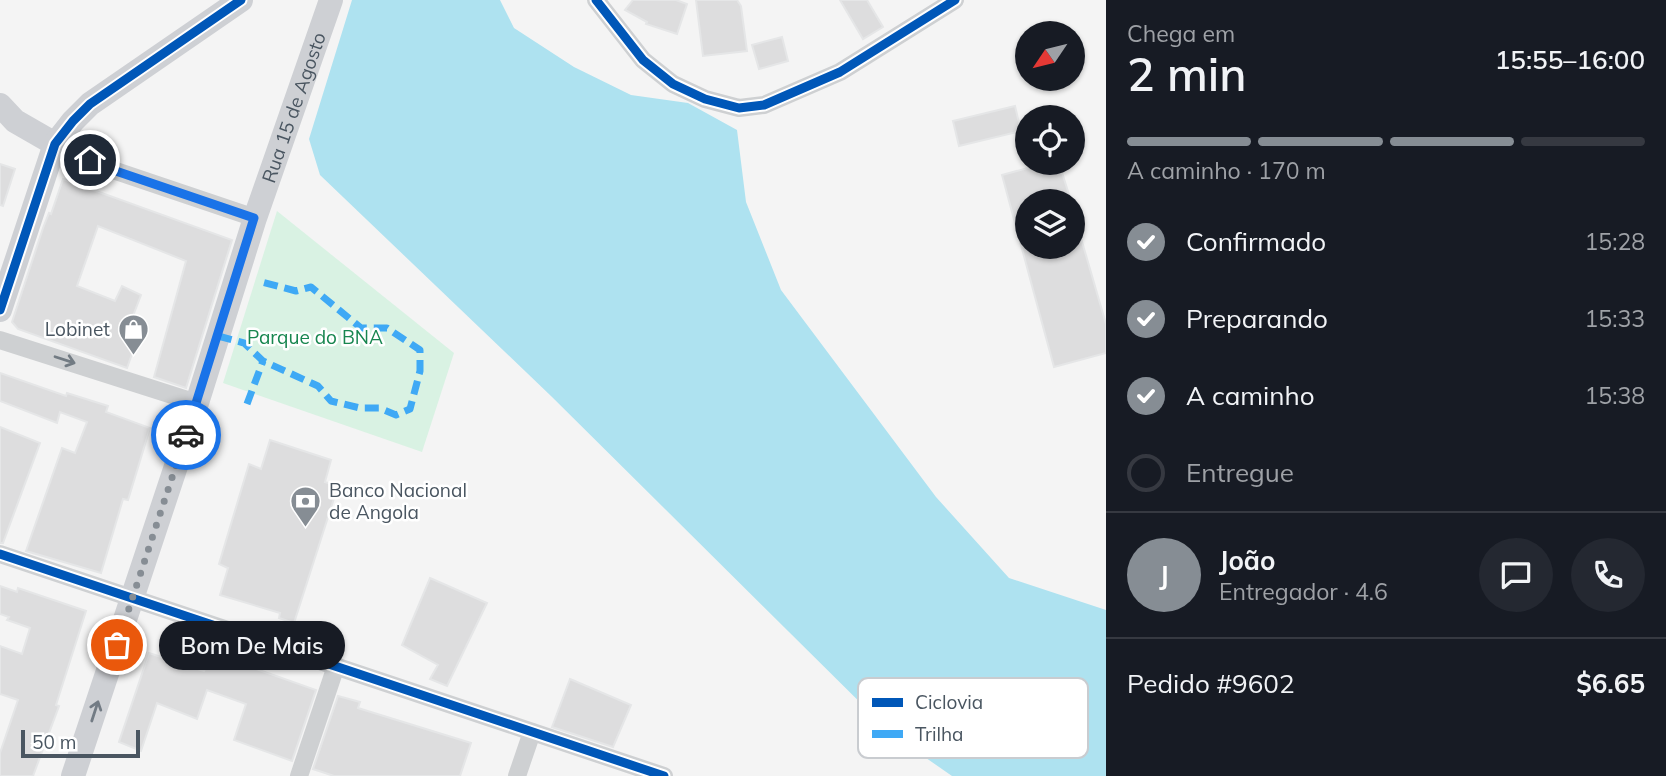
<!DOCTYPE html>
<html lang="pt">
<meta charset="utf-8">
<style>
body{margin:0;font-family:Mulish,sans-serif;background:#242831;color:#f1f3f6;height:100vh;display:flex;flex-direction:column;font-size:26px;white-space:nowrap}
*{box-sizing:border-box;margin:0}
p{font-size:23px;color:#9ea1a6}
.icon{flex:none;width:38px;height:38px;fill:none;stroke:currentColor;stroke-width:2;stroke-linecap:round;stroke-linejoin:round}
.map{position:relative;flex:1;overflow:hidden}
.details{display:flex;flex-direction:column;background:#171b24;width:560px}
.details>*{flex:none}
.needle{width:46px;rotate:235deg}
.controls{position:absolute;left:1015px;top:21px;display:grid;gap:14px}
.controls a{display:grid;place-items:center;width:70px;height:70px;border-radius:50%;background:#171b24;box-shadow:0 2px 5px #0004;font-size:35px}
.scale{position:absolute;left:21px;bottom:18px;width:119px;box-sizing:border-box;padding-left:7px;border:4px solid #4a5661;border-top:0;font-size:19px;line-height:24px;white-space:nowrap;color:#4a5661;-webkit-text-stroke:5px #fff;paint-order:stroke}
.pin{position:absolute;display:grid;place-items:center;width:60px;height:60px;color:#fff;margin:-30px;border:4px solid #fff;border-radius:50%;box-shadow:0 2px 7px #0007}
.courier{position:absolute;display:grid;place-items:center;width:70px;height:70px;margin:-35px;border:5px solid #1a73e8;border-radius:50%;background:#fff;color:#222;box-shadow:0 2px 9px #0007}
.bubble{position:absolute;height:49px;border-radius:24px;background:#171b24;box-shadow:0 2px 5px #0004;font-size:23px;font-weight:600;line-height:49px;text-align:center}
.headline em{font-style:normal;font-weight:600}
.headline div{display:flex;flex-direction:column-reverse}
.headline{display:flex;align-items:center;justify-content:space-between;height:119px;padding:0 21px}
h1{font-size:46px;font-weight:600;line-height:52px}
.bar{display:grid;grid-template-columns:repeat(4,1fr);gap:10px 7px;align-content:center;height:84px;padding:0 21px}
.bar i{height:9px;border-radius:5px;background:#363941}
.bar .selected{background:#868d94}
.bar p{grid-column:span 4}
.line{display:flex;align-items:center;gap:18px;padding:0 21px;border-top:2px solid #363941}
.line div{flex:1}
.round{display:grid;place-items:center;flex:none;width:74px;height:74px;border-radius:37px;background:#242831}
ol{padding:0 21px;list-style:none}
li{display:flex;align-items:center;gap:21px;height:77px}
li p{margin-inline-start:auto}
li .icon{padding:7px;border-radius:50%;background:#868d94;color:#fff;stroke-width:4}
li:last-child{color:#9ea1a6}
li i{width:38px;height:38px;border:4px solid #363941;border-radius:50%}
main{display:flex;flex:1;min-height:0}
.map>svg:first-child{display:block}
.green{fill:#d9f2e3}
.water{fill:#aee2f0}
.building{fill:#ddddde;stroke:#e5e6e7;stroke-width:2}
.lines{fill:none;stroke-linecap:round;stroke-linejoin:round}
.street{stroke:#ced0d2;stroke-width:18}
.secondary{stroke:#ced0d4;stroke-width:24}
.quiet{stroke:#3fa9f5;stroke-width:7;stroke-dasharray:14 7;stroke-linecap:butt}
.cycleway-casing{stroke:#fff;stroke-width:13}
.cycleway{stroke:#0057b8;stroke-width:9}
.oneway{stroke:#727b83}
.oneway2{stroke:#727b84}
.done{stroke:#868d94;stroke-width:7;stroke-dasharray:0 12.6}
.route{stroke:#1a73e8;stroke-width:9}
.labels{text-anchor:middle;stroke-width:5;stroke-linejoin:round;paint-order:stroke}
.street-label{font-size:19px;fill:#4a5661;stroke:#fff}
.poi-label{font-size:19px;fill:#4a5661;stroke:#fff;text-anchor:end}
.park-label{font-size:19px;fill:#17864f;stroke:#fff}
.key{fill:#fff;stroke:#c9ccd0;stroke-width:2}
.key-label{font-size:19px;fill:#4a5661}
</style>
<main>
<div class="map">
<svg width="1106" height="776" viewBox="0 0 1106 776">
<rect width="100%" height="100%" fill="#f4f4f4"/>
<polygon class="green" points="277,211 454,353 422,452 223,383"/>
<polygon class="water" points="352,0 500,0 514,28 574,67 631,95 688,103 737,130 746,202 781,290 936,497 1009,578 1106,610 1106,776 952,776 893,735 551,396 320,175 309,139"/>
<g class="building">
<polygon points="633,0 676,0 687,4 677,34 646,24 647,22 625,10"/>
<polygon points="696,0 737,0 741,6 747,51 703,56"/>
<polygon points="840,0 867,0 883,27 863,39"/>
<polygon points="782,37 788,61 759,69 752,45"/>
<polygon points="1015,106 1021,131 959,146 953,121"/>
<polygon points="1046,163 1059,163 1071,201 1027,201 1027,247 1073,247 1073,222 1076,221 1106,324 1106,353 1054,367 1002,175"/>
<polygon points="0,164 15,169 3,206 0,205"/>
<polygon points="63,179 232,240 186,388 154,377 186,261 98,226 77,286 115,301 122,286 141,295 133,316 139,319 130,338 137,340 127,368 18,329 12,322 43,228 49,213 51,214"/>
<polygon points="0,373 66,396 67,393 108,406 106,412 150,428 128,500 123,499 101,573 26,551 62,448 75,453 87,422 60,412 57,423 0,401"/>
<polygon points="0,427 40,443 3,543 0,543"/>
<polygon points="270,440 331,460 325,482 338,486 294,623 279,618 280,613 220,595 228,568 219,564 249,464 261,469"/>
<polygon points="430,578 487,603 447,686 430,679 438,665 402,645"/>
<polygon points="0,586 17,592 18,588 86,611 56,705 59,706 33,776 0,776 0,753 18,700 0,694 0,646 22,654 30,628 7,620 9,617 0,614"/>
<polygon points="149,653 204,671 211,653 316,690 292,761 234,740 246,704 207,690 197,719 157,703 141,751 119,742"/>
<polygon points="570,679 631,705 613,747 552,727"/>
<polygon points="338,696 360,702 358,708 471,743 460,776 334,776 313,769"/>
</g>
<g class="lines">
<g class="street">
<polyline points="596,0 643,60 673,84 705,99 739,108 764,105 840,72 955,0"/>
<polyline points="55,144 107,168 255,218"/>
<polyline points="0,340 197,403"/>
<polyline points="0,554 664,776"/>
<polyline points="299,776 336,666"/>
<polyline points="517,776 532,732"/>
</g>
<g class="secondary">
<polyline points="0,105 15,121 55,144"/>
<polyline points="0,310 55,144 73,121 90,104 241,0"/>
<path id="s1" d="M73 776 197 403 255 218 331 0"/>
</g>
<g class="quiet">
<polyline points="218,336 244,343 263,361 318,386 331,401 360,408 379,408 396,415 410,409 420,371 420,350 387,328 361,328 311,287 296,291 262,282"/>
<polyline points="247,404 263,361"/>
</g>
<defs>
<g id="cycleway">
<polyline points="596,0 643,60 673,84 705,99 739,108 764,105 840,72 955,0"/>
<polyline points="0,310 55,144 73,121 90,104 241,0"/>
<polyline points="0,554 664,776"/>
</g>
</defs>
<use href="#cycleway" class="cycleway-casing"/>
<use href="#cycleway" class="cycleway"/>
</g>
<defs><path id="oneway-shaft" d="M-6 0H5M1.5-3L5.5 0L1.5 3" fill="none" stroke-width="1.6" stroke-linecap="round" stroke-linejoin="round" transform="scale(1.75)"/></defs>
<use class="oneway" href="#oneway-shaft" transform="translate(65 360) rotate(18)"/>
<use class="oneway2" href="#oneway-shaft" transform="translate(95 711) rotate(-72)"/>
<g class="lines">
<polyline class="done" points="117,645 186,435"/>
<polyline class="route" points="90,160 107,168 254,218 186,435"/>
</g>
<defs>
<symbol id="shop-pin" viewBox="-11 -11 22 30"><path d="M0 17L-7.5 6A9.5 9.5 0 1 1 7.5 6Z" fill="#868d94" stroke="#fff"/><path d="M-5-2.5h2.3a2.7 3.5 0 0 1 5.4 0H5L5.5 6h-11ZM-1.5-2.5h3a1.5 2.3 0 0 0-3 0Z" fill="#fff"/></symbol>
<symbol id="bank-pin" viewBox="-11 -11 22 30"><path d="M0 17L-7.5 6A9.5 9.5 0 1 1 7.5 6Z" fill="#868d94" stroke="#fff"/><path d="M-6-4H6V4H-6ZM0-2.3a2.3 2.3 0 1 0 0 4.6a2.3 2.3 0 1 0 0-4.6Z" fill="#fff"/></symbol>
</defs>
<g fill-rule="evenodd">
<use href="#shop-pin" x="116" y="312" width="35" height="47"/>
<use href="#bank-pin" x="288" y="484" width="35" height="47"/>
</g>
<g class="labels">
<g class="street-label">
<text dy="7" stroke="none"><textPath href="#s1" startOffset="704">Rua 15 de Agosto</textPath></text>
</g>
<g class="poi-label">
<text x="110" y="336">Lobinet</text>
<text x="329" y="497" text-anchor="start">Banco Nacional<tspan x="329" dy="22">de Angola</tspan></text>
</g>
<g class="park-label">
<text x="315" y="344">Parque do BNA</text>
</g>
</g>
<rect x="858" y="678" width="230" height="80" rx="10" class="key"/>
<rect x="872" y="698" width="31" height="9" fill="#0057b8"/>
<rect x="872" y="730" width="31" height="8" fill="#3fa9f5"/>
<g class="key-label">
<text x="915" y="709">Ciclovia</text>
<text x="915" y="741">Trilha</text>
</g>
</svg>
<div class="controls">
<a><svg class="needle" viewBox="-14 -14 28 28"><path d="M0-13l5 13h-10z" fill="#e53935"/><path d="M0 13l5-13h-10z" fill="#9ea1a6"/></svg></a>
<a><svg class="icon" aria-label="locate" viewBox="0 0 24 24"><circle cx="12" cy="12" r="6"/><path d="M12 2v4M12 18v4M2 12h4M18 12h4"/></svg></a>
<a><svg class="icon" aria-label="layers" viewBox="0 0 24 24"><path d="M12 4l9 5-9 5-9-5zM3 14l9 5 9-5"/></svg></a>
</div>
<div class="scale">50 m</div>
<div class="pin" style="left:117px;top:645px;background:#ea580c"><svg class="icon" aria-label="bag" viewBox="0 0 24 24"><path d="M5 8h14l-1 12H6zM9 8a3 3 0 0 1 6 0"/></svg></div>
<div class="pin" style="left:90px;top:160px;background:#1f2937"><svg class="icon" aria-label="home" viewBox="0 0 24 24"><path d="M3 11l9-7 9 7M6 9v11h12V9"/></svg></div>
<div class="courier" style="left:186px;top:435px"><svg class="icon" aria-label="car" viewBox="0 0 24 24"><path d="M5 17H2v-5l4-1 3-4h7l3 4 3 1v5h-3M9 17h6M6 11h13"/><circle cx="7" cy="17" r="2"/><circle cx="17" cy="17" r="2"/></svg></div>
<div class="bubble" style="left:159px;top:621px;width:186px">Bom De Mais</div>
</div>
<section class="details">
<div class="headline"><div><h1>2 min</h1><p>Chega em</p></div><em>15:55–16:00</em></div>
<div class="bar"><i class="selected"></i><i class="selected"></i><i class="selected"></i><i></i><p>A caminho · 170 m</p></div>
<ol>
<li><svg class="icon" aria-label="check" viewBox="0 0 24 24"><path d="M5 12l5 5 9-10"/></svg>Confirmado<p>15:28</p></li>
<li><svg class="icon" aria-label="check" viewBox="0 0 24 24"><path d="M5 12l5 5 9-10"/></svg>Preparando<p>15:33</p></li>
<li><svg class="icon" aria-label="check" viewBox="0 0 24 24"><path d="M5 12l5 5 9-10"/></svg>A caminho<p>15:38</p></li>
<li><i></i>Entregue</li>
</ol>
<div class="line" style="height:126px"><b class="round" style="background:#868d94;color:#fff">J</b><div><b>João</b><p>Entregador · 4.6</p></div><a class="round"><svg class="icon" aria-label="chat" viewBox="0 0 24 24"><path d="M4 5h16v11H9l-5 4z"/></svg></a><a class="round"><svg class="icon" aria-label="phone" viewBox="0 0 24 24"><path d="M5 4h4l2 5-3 2q2 4 5 5l2-3 5 2v4C11 20 4 13 5 4z"/></svg></a></div>
<div class="line" style="height:91px"><div>Pedido #9602</div><b>$6.65</b></div>
</section>
</main>
